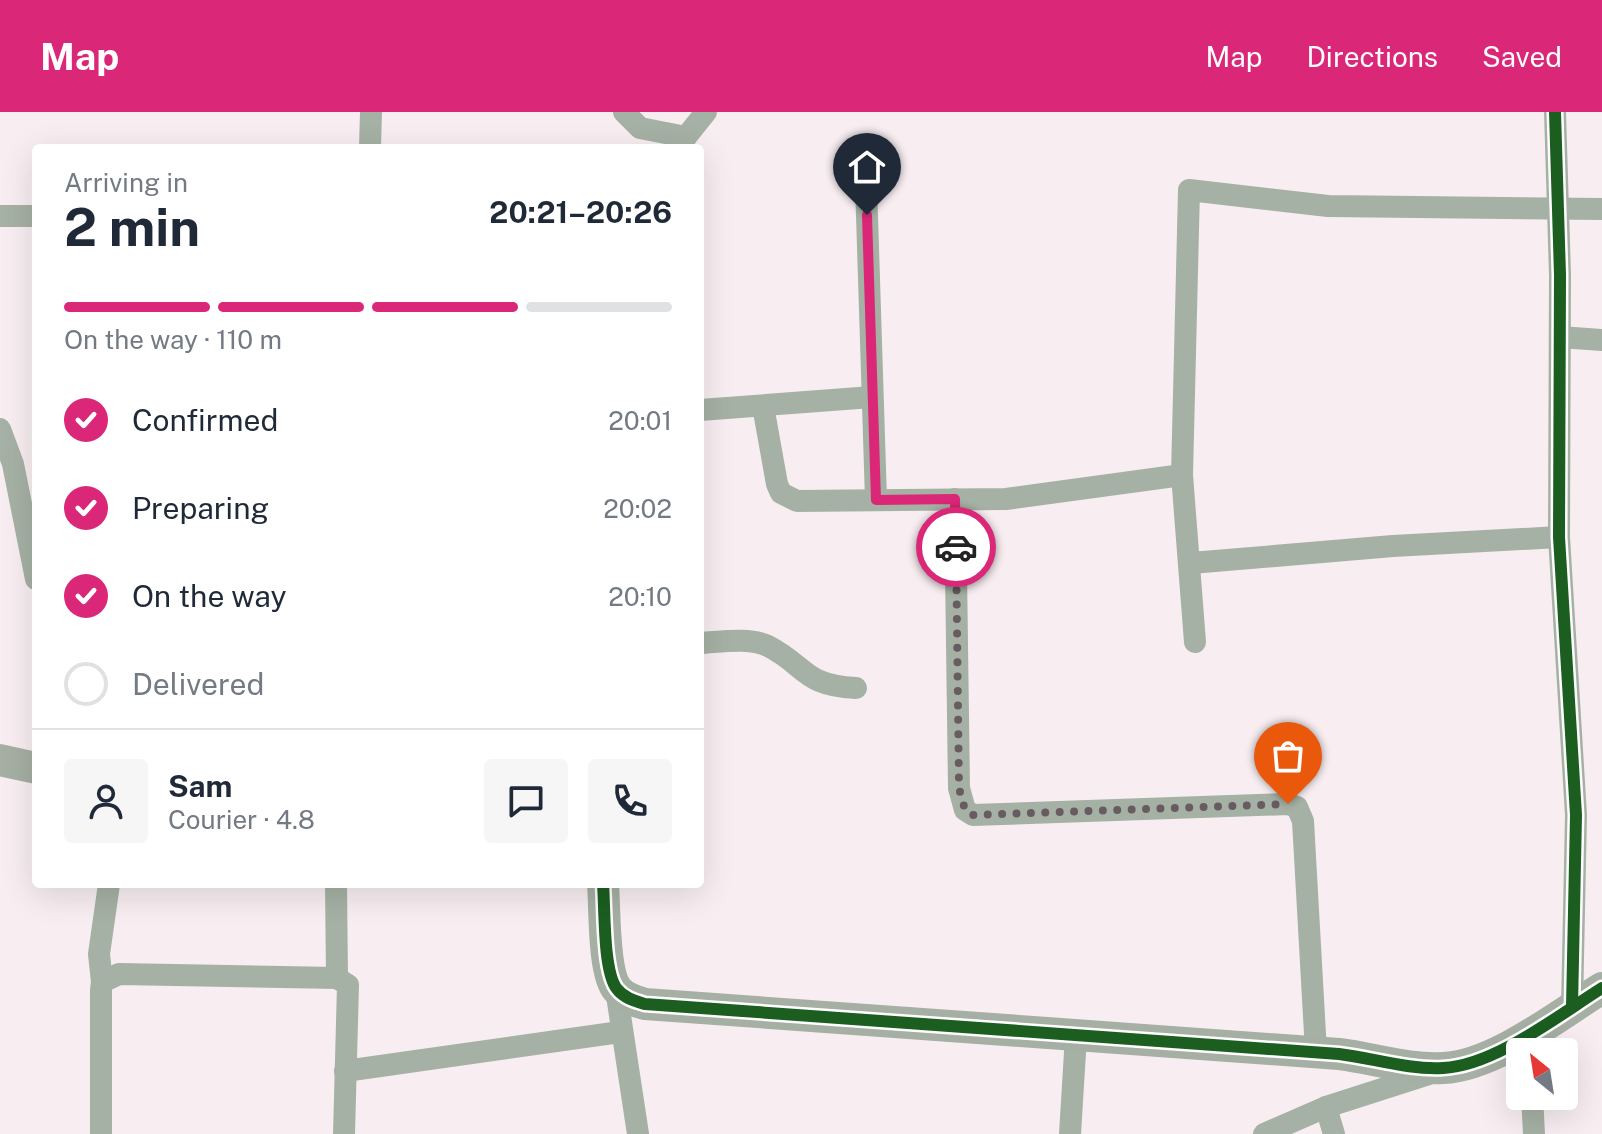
<!DOCTYPE html>
<meta charset="utf-8">
<style>
body{margin:0;font-family:"Public Sans",sans-serif;background:#f6f6f7;color:#1f2937;height:100vh;display:flex;flex-direction:column;font-size:30px;white-space:nowrap}
*{box-sizing:border-box;margin:0}
p{font-size:26px;color:#747a83}
.icon{flex:none;width:44px;height:44px;fill:none;stroke:currentColor;stroke-width:2;stroke-linecap:round;stroke-linejoin:round}
.map{position:relative;flex:1;overflow:hidden}
.sheet{position:absolute;left:32px;top:32px;width:672px;height:744px;display:flex;flex-direction:column;background:#fff;border-radius:8px;box-shadow:0 8px 32px #0002}
.sheet>*{flex:none}
.needle{width:52px;rotate:330deg}
.buttons{position:absolute;left:1506px;top:926px;display:grid;gap:16px}
.buttons a{display:grid;place-items:center;width:72px;height:72px;border-radius:8px;background:#fff;box-shadow:0 8px 32px #0002;font-size:40px}
.pin{position:absolute;display:grid;place-items:center;width:68px;height:68px;color:#fff;margin:-82px -34px;border-radius:50% 50% 50% 0;rotate:-45deg;box-shadow:0 0 8px #0007}
.pin .icon{rotate:45deg}
.courier{position:absolute;display:grid;place-items:center;width:80px;height:80px;margin:-40px;border:6px solid #db2777;border-radius:50%;background:#fff;color:#222;box-shadow:0 2px 10px #0007}
.headline em{font-style:normal;font-weight:700}
.headline div{display:flex;flex-direction:column-reverse}
.headline{display:flex;align-items:center;justify-content:space-between;height:136px;padding:0 32px}
h1{font-size:52px;font-weight:700;line-height:60px}
.bar{display:grid;grid-template-columns:repeat(4,1fr);gap:12px 8px;align-content:center;height:96px;padding:0 32px}
.bar i{height:10px;border-radius:6px;background:#e0e1e3}
.bar .on{background:#db2777}
.bar p{grid-column:span 4}
.line{display:flex;align-items:center;gap:20px;padding:0 32px;border-top:2px solid #e0e1e3}
.line div{flex:1}
.round{display:grid;place-items:center;flex:none;width:84px;height:84px;border-radius:8px;background:#f6f6f7}
ol{padding:0 32px;list-style:none}
li{display:flex;align-items:center;gap:24px;height:88px}
li p{margin-inline-start:auto}
li .icon{padding:8px;border-radius:50%;background:#db2777;color:#fff;stroke-width:4}
li:last-child{color:#747a83}
li i{width:44px;height:44px;border:4px solid #e0e1e3;border-radius:50%}
header{display:flex;align-items:center;gap:48px;box-sizing:border-box;height:112px;padding:0 40px;background:#db2777;color:#fff}
header strong{font-size:38px}
nav{display:flex;gap:44px;margin-inline-start:auto;font-size:28px}
.map>svg:first-child{display:block}
.lines{fill:none;stroke-linecap:round;stroke-linejoin:round}
.street{stroke:#a6b1a5;stroke-width:22}
.secondary{stroke:#a6afa4;stroke-width:32}
.cycleway-casing{stroke:#fff;stroke-width:17}
.cycleway{stroke:#1b5e20;stroke-width:12}
.done{stroke:#685c60;stroke-width:8;stroke-dasharray:0 14.4}
.route{stroke:#db2777;stroke-width:10}
</style>
<header>
<strong>Map</strong>
<nav><a>Map</a><a>Directions</a><a>Saved</a></nav>
</header>
<div class="map">
<svg width="1602" height="1022" viewBox="0 0 1602 1022">
<rect width="100%" height="100%" fill="#f8eef1"/>
<g class="lines">
<g class="street">
<polyline points="624,0 640,16 686,25"/>
<polyline points="1555,0 1560,163 1559,425 1576,703 1572,895"/>
<polyline points="678,35 706,0"/>
<polyline points="370,36 371,0"/>
<polyline points="866,72 876,388"/>
<polyline points="0,104 36,104"/>
<polyline points="1560,225 1602,228"/>
<polyline points="763,294 777,372 781,381 797,389 1006,387 1182,363"/>
<polyline points="700,298 872,285"/>
<polyline points="0,317 13,352 36,467"/>
<polyline points="955,387 959,676 965,698 973,703 1288,692 1297,695 1303,709 1316,940"/>
<polyline points="1191,451 1393,434 1559,425"/>
<polyline points="1195,530 1182,363 1189,78 1328,94 1602,97"/>
<path d="M700 531C721 530 749 525 768 534 807 554 802 573 856 576"/>
<polyline points="336,772 337,866"/>
<polyline points="102,870 99,842 109,772"/>
<polyline points="616,877 638,1022"/>
<polyline points="345,959 620,920"/>
<polyline points="1532,984 1534,1022"/>
<polyline points="1326,995 1334,1022"/>
<polyline points="101,1022 101,878 102,870 119,862 337,866 348,873 344,1022"/>
<polyline points="1070,1022 1076,924"/>
<polyline points="1264,1022 1326,995 1432,961"/>
</g>
<g class="secondary">
<polyline points="0,648 36,656"/>
<path d="M603 772C605 796 603 860 617 877 624 886 635 889 645 892L1339 942C1372 946 1409 958 1443 956 1494 954 1559 903 1602 876"/>
</g>
<defs>
<g id="cycleway">
<polyline points="1555,0 1560,163 1559,425 1576,703 1572,895"/>
<path d="M603 772C605 796 603 860 617 877 624 886 635 889 645 892L1339 942C1372 946 1409 958 1443 956 1494 954 1559 903 1602 876"/>
</g>
</defs>
<use href="#cycleway" class="cycleway-casing"/>
<use href="#cycleway" class="cycleway"/>
</g>
<g class="lines">
<polyline class="done" points="956,435 959,676 965,698 973,703 1288,692"/>
<polyline class="route" points="867,103 876,388 955,387 956,435"/>
</g>
</svg>
<div class="buttons">
<a><svg class="needle" viewBox="-14 -14 28 28"><path d="M0-13l5 13h-10z" fill="#e53935"/><path d="M0 13l5-13h-10z" fill="#747a83"/></svg></a>
</div>
<div class="pin" style="left:1288px;top:692px;background:#ea580c"><svg class="icon" aria-label="bag" viewBox="0 0 24 24"><path d="M5 8h14l-1 12H6zM9 8a3 3 0 0 1 6 0"/></svg></div>
<div class="pin" style="left:867px;top:103px;background:#1f2937"><svg class="icon" aria-label="home" viewBox="0 0 24 24"><path d="M3 11l9-7 9 7M6 9v11h12V9"/></svg></div>
<div class="courier" style="left:956px;top:435px"><svg class="icon" aria-label="car" viewBox="0 0 24 24"><path d="M5 17H2v-5l4-1 3-4h7l3 4 3 1v5h-3M9 17h6M6 11h13"/><circle cx="7" cy="17" r="2"/><circle cx="17" cy="17" r="2"/></svg></div>
<section class="sheet">
<div class="headline"><div><h1>2 min</h1><p>Arriving in</p></div><em>20:21–20:26</em></div>
<div class="bar"><i class="on"></i><i class="on"></i><i class="on"></i><i></i><p>On the way · 110 m</p></div>
<ol>
<li><svg class="icon" aria-label="check" viewBox="0 0 24 24"><path d="M5 12l5 5 9-10"/></svg>Confirmed<p>20:01</p></li>
<li><svg class="icon" aria-label="check" viewBox="0 0 24 24"><path d="M5 12l5 5 9-10"/></svg>Preparing<p>20:02</p></li>
<li><svg class="icon" aria-label="check" viewBox="0 0 24 24"><path d="M5 12l5 5 9-10"/></svg>On the way<p>20:10</p></li>
<li><i></i>Delivered</li>
</ol>
<div class="line" style="height:144px"><a class="round"><svg class="icon" aria-label="person" viewBox="0 0 24 24"><circle cx="12" cy="8" r="4"/><path d="M4 21q1-7 8-7t8 7"/></svg></a><div><b>Sam</b><p>Courier · 4.8</p></div><a class="round"><svg class="icon" aria-label="chat" viewBox="0 0 24 24"><path d="M4 5h16v11H9l-5 4z"/></svg></a><a class="round"><svg class="icon" aria-label="phone" viewBox="0 0 24 24"><path d="M5 4h4l2 5-3 2q2 4 5 5l2-3 5 2v4C11 20 4 13 5 4z"/></svg></a></div>
</section>
</div>
